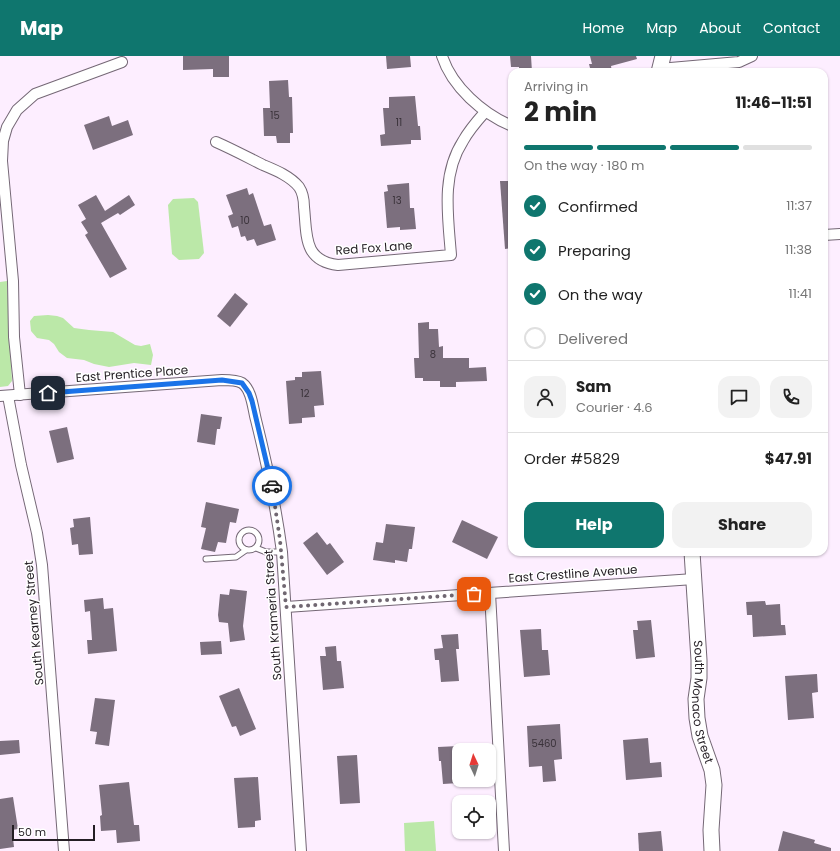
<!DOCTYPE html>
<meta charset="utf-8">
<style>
body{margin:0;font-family:Poppins,sans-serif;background:#f2f2f2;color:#222;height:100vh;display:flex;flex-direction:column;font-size:15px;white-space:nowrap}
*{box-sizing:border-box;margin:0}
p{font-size:13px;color:#767676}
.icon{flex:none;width:22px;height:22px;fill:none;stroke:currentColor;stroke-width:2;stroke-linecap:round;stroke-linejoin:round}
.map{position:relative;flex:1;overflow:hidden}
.drawer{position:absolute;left:508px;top:12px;width:320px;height:488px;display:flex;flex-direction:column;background:#fff;border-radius:12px;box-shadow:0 1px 3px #0004}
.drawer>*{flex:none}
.needle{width:26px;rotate:356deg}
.controls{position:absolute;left:452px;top:687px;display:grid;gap:8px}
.controls a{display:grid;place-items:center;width:44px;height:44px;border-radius:8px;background:#fff;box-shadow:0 1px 3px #0004;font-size:20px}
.scale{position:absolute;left:12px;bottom:10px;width:83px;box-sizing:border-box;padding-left:4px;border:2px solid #241e24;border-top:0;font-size:11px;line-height:14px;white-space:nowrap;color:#241e24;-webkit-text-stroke:3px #fff;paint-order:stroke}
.pin{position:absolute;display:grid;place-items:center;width:34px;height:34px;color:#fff;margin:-17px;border-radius:8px;box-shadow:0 2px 6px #0006}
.courier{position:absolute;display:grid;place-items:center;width:40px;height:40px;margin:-20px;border:3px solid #1a73e8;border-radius:50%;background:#fff;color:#222;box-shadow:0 1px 5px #0007}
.overview em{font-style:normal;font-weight:700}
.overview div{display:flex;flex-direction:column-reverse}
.overview{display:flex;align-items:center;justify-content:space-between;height:68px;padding:0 16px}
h1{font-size:26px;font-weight:700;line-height:30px}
.bar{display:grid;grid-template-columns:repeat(4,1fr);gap:6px 4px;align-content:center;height:48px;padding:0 16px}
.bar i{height:5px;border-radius:3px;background:#e0e0e0}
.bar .current{background:#0f766e}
.bar p{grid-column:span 4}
.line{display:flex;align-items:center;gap:10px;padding:0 16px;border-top:1px solid #e0e0e0}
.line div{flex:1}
.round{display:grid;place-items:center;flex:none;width:42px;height:42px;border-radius:12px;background:#f2f2f2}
ol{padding:0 16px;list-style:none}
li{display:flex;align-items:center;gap:12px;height:44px}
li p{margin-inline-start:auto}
li .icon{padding:4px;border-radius:50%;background:#0f766e;color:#fff;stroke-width:4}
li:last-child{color:#767676}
li i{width:22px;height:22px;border:2px solid #e0e0e0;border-radius:50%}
.cta{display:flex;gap:8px;margin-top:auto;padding:8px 16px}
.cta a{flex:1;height:46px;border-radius:12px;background:#0f766e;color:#fff;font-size:16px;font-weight:700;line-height:46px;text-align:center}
.cta a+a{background:#f2f2f2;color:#222}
header{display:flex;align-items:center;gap:24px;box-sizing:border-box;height:56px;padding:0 20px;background:#0f766e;color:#fff}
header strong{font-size:19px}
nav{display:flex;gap:22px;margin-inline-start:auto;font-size:14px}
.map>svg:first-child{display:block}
.green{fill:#bbe8a8}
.building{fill:#7c6f7e}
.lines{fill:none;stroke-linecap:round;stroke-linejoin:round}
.lane-casing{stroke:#756876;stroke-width:7}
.street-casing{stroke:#756876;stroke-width:12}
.secondary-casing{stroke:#756876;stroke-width:17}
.lane{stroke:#fff;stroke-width:5}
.street{stroke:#fff;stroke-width:10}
.secondary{stroke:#fff;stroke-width:15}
.done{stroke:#706771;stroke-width:4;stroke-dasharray:0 7.2}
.route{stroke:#1a73e8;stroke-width:5}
.labels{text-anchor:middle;stroke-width:3;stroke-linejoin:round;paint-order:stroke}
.number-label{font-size:10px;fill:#3a323a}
.street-label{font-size:12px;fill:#241e24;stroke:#fff}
</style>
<header>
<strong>Map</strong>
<nav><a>Home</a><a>Map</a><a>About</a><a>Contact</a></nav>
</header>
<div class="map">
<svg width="840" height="795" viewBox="0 0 840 795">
<rect width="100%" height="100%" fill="#fdeeff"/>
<g class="green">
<polygon points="194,142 198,146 204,197 199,203 179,204 172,198 168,149 173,143"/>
<polygon points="7,225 12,325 8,330 0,331 0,226"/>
<polygon points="48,259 57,260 63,262 74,272 89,274 113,276 135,289 141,290 150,288 153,299 151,309 134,307 109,311 94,308 84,304 67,302 59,296 54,288 49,284 37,282 31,275 30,265 34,260"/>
<polygon points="434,765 436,795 405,795 404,767"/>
</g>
<g class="building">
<polygon points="183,0 229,0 229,21 213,21 213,13 183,14"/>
<polygon points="386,0 410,0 411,11 387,13"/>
<polygon points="510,0 531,0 532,16 519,16 519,11 511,11"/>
<polygon points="590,0 636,0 637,3 611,10 612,16 591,16 589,8 592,8"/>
<polygon points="288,24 289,41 292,41 293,77 290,77 290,87 277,87 276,80 264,80 263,52 270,52 269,25"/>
<polygon points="415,40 418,70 420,70 421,84 411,84 411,88 381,90 380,79 385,78 383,52 389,52 389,41"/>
<polygon points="109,60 112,70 128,64 133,79 93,94 84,69"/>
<polygon points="500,125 512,125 512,192 505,193"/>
<polygon points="409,127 410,152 414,152 416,173 400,174 400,171 387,172 384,136 388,135 387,129"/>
<polygon points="247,132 249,139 253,137 264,170 271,168 276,184 257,190 254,183 247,185 245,180 241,181 238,170 232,172 228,160 233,158 226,139"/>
<polygon points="96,139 105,155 129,139 135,149 120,159 118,157 101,167 127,213 110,222 85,179 88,177 81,166 86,163 78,149"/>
<polygon points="235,237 248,248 230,271 217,260"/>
<polygon points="429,266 429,273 438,273 439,291 443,290 443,302 469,302 469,312 486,311 487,325 456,326 456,331 440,331 440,325 423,325 423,322 415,322 414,302 419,302 418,267"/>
<polygon points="321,315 324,349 314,350 315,361 302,362 302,367 289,368 286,325 295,324 295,321 302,321 302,316"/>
<polygon points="201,358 222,361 220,373 217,373 215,389 197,386"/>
<polygon points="67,371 74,403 57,407 49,375"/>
<polygon points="206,446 239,453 236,467 230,466 226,487 218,486 215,496 201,493 206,472 201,471"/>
<polygon points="90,461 93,498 79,499 78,488 72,489 70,472 74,471 73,463"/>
<polygon points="462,464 498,481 487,503 452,486"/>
<polygon points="386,468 415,471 412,493 409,493 407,506 395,504 395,507 373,504 376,486 383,487"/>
<polygon points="317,476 327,489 330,487 344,506 327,519 303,487"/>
<polygon points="230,533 247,535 243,570 245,584 230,586 228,567 219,566 218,559 220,538 229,539"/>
<polygon points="103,542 104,553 113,552 117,595 88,598 87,584 92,584 90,555 85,556 84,544"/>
<polygon points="765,545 766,549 780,548 781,569 785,569 786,579 753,581 752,559 747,559 746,546"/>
<polygon points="651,564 655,601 636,603 633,574 638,574 637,565"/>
<polygon points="541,573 542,594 548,594 550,619 524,621 520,574"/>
<polygon points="458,578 459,593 456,593 459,625 441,626 439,604 435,604 434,593 443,592 441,579"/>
<polygon points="221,585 222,598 201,599 200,586"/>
<polygon points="336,590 337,605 341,605 344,632 323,634 320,600 326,600 325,591"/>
<polygon points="817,618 818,636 812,637 814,662 788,664 785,620"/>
<polygon points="239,632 256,673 240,680 236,670 232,671 219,640"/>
<polygon points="95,642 115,644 109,690 95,688 97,676 90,675"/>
<polygon points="560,668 562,703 554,704 556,725 543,726 542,710 529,711 527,670"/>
<polygon points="648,682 650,707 661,706 662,721 626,724 623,684"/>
<polygon points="19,684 20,697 0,699 0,685"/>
<polygon points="459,690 459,727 443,728 441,705 439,705 438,691"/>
<polygon points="357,699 360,747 340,748 337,700"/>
<polygon points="258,721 261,764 255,765 255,771 238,772 234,722"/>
<polygon points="129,726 134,769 139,769 140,785 117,787 116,774 101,775 100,760 102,759 99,729"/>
<polygon points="13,741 18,773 12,774 14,791 0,793 0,743"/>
<polygon points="661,775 663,795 639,795 638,777"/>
<polygon points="783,775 815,784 814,787 831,792 831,795 778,795"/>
</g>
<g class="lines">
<defs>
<g id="lane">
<circle cx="249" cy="484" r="10"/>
<polyline points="256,492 266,496 282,496"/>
<polyline points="206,503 236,501 246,494"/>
</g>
<g id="street">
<path d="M442 0C452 31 483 58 512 70"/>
<polyline points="659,13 739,6 752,0"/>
<path d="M216 86C232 93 247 101 263 109 275 114 290 120 299 131 303 137 304 144 304 151 307 179 303 205 338 209L451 199C448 160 441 119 463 85 469 74 477 65 485 56"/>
<polyline points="824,179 840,178"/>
<polyline points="20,339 14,281 13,225 2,105 3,85 7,71 17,54 35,38 122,6"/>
<path d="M0 340 222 324C228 324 237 324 242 327 252 334 253 353 256 364 267 408 276 451 282 496L301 795"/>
<polyline points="8,340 21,409 37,477 42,509 64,795"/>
<polyline points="490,537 504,795"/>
<polyline points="286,551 694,523"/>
</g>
<g id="secondary">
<polyline points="659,16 663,0"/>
<path id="s1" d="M692 496 699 604V622L696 643 697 662 700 680 712 714 714 729 711 774 712 795"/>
</g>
</defs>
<use href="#lane" class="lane-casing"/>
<use href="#street" class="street-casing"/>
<use href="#secondary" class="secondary-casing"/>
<use href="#lane" class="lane"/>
<use href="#street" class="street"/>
<use href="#secondary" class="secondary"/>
</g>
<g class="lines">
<polyline class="done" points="272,430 280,484 286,551 474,538"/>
<polyline class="route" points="48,337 222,324 242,327 249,337 252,345 272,430"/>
</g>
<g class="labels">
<g class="number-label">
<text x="275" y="63">15</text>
<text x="399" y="70">11</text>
<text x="397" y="148">13</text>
<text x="245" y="168">10</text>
<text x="433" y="302">8</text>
<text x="305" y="341">12</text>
<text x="544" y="691">5460</text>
</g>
<g class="street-label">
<text transform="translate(374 192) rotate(-4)" y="4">Red Fox Lane</text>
<text transform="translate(132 318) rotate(-4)" y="4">East Prentice Place</text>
<text transform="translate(573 518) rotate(-4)" y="4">East Crestline Avenue</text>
<text transform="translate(273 559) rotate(-94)" y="4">South Krameria Street</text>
<text transform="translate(34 567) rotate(-95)" y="4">South Kearney Street</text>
<text dy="4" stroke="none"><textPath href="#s1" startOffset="151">South Monaco Street</textPath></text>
</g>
</g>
</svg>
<div class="controls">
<a><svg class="needle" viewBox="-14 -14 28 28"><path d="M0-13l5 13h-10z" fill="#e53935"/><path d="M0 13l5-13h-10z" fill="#767676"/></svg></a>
<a><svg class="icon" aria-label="locate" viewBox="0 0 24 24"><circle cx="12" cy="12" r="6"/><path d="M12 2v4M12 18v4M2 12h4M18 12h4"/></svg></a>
</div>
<div class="scale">50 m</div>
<div class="pin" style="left:474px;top:538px;background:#ea580c"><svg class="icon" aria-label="bag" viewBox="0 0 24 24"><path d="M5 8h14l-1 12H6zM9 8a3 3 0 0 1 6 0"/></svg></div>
<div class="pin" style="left:48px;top:337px;background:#1f2937"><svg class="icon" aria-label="home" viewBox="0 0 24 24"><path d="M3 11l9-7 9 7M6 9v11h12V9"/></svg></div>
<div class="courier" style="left:272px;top:430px"><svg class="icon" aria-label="car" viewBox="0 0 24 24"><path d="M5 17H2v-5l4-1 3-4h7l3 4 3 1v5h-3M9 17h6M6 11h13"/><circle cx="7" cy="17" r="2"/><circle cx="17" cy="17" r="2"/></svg></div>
<section class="drawer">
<div class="overview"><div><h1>2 min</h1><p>Arriving in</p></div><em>11:46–11:51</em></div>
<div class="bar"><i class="current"></i><i class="current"></i><i class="current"></i><i></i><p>On the way · 180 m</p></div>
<ol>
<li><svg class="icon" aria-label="check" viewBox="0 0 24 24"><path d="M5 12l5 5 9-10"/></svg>Confirmed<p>11:37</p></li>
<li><svg class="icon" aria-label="check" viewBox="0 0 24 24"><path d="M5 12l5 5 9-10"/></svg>Preparing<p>11:38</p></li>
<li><svg class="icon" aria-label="check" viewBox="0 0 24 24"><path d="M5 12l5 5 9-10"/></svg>On the way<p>11:41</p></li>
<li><i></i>Delivered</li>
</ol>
<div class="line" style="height:72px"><a class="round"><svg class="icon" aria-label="person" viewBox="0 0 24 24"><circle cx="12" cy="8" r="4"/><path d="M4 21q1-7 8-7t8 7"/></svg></a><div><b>Sam</b><p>Courier · 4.6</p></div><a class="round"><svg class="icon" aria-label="chat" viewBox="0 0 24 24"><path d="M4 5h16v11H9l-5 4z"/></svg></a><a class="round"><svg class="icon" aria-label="phone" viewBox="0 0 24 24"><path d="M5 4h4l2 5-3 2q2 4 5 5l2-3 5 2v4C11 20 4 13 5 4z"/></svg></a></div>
<div class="line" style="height:52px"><div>Order #5829</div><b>$47.91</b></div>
<div class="cta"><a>Help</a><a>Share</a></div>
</section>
</div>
